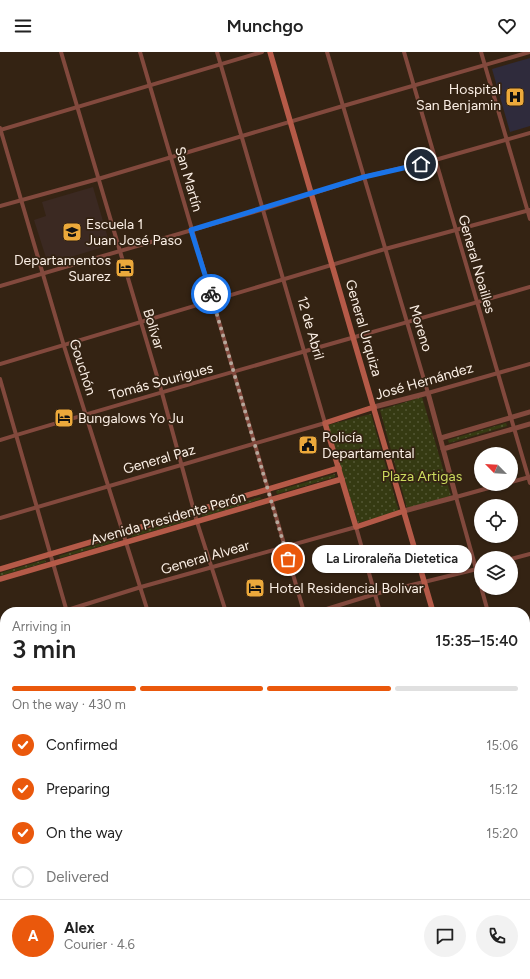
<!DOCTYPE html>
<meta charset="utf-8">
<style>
body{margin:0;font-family:Figtree,sans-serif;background:#f2f2f2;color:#222;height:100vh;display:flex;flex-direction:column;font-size:15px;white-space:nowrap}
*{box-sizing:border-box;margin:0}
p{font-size:13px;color:#767676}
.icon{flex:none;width:22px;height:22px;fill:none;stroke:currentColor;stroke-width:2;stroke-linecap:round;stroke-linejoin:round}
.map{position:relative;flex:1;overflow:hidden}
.sheet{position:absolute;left:0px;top:555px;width:530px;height:372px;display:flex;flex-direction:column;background:#fff;border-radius:16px 16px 0 0;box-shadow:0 1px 3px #0004}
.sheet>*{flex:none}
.needle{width:26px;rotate:294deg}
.buttons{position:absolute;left:474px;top:395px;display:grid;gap:8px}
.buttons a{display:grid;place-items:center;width:44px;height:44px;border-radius:50%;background:#fff;box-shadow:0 1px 3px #0004;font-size:20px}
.pin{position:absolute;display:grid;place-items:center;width:34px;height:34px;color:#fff;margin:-17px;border:2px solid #fff;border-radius:50%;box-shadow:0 1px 4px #0007}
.courier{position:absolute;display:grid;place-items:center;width:40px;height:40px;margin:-20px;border:3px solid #1a73e8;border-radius:50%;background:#fff;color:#222;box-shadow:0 1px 5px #0007}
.bubble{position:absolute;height:28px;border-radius:14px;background:#fff;box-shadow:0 1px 3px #0004;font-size:13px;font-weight:600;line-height:28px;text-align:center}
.head em{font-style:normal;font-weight:600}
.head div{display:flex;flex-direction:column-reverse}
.head{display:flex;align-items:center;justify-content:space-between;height:68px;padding:0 12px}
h1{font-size:26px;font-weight:600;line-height:30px}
.bar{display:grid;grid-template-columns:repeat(4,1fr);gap:6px 4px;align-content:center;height:48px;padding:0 12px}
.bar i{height:5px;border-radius:3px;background:#e0e0e0}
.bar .selected{background:#ea580c}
.bar p{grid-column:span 4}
.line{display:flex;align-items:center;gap:10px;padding:0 12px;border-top:1px solid #e0e0e0}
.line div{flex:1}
.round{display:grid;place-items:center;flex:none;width:42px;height:42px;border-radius:21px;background:#f2f2f2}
ol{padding:0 12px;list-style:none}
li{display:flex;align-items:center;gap:12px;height:44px}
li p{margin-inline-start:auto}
li .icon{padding:4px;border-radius:50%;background:#ea580c;color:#fff;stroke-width:4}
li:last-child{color:#767676}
li i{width:22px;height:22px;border:2px solid #e0e0e0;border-radius:50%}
header{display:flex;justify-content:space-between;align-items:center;height:52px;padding:0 12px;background:#fff;font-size:18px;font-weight:600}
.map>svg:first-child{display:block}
.education{fill:#3b2922}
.medical{fill:#2f2b3c}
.green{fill:url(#green-dots)}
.pitch{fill:#353a12}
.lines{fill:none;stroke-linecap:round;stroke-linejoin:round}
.minor{stroke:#82493d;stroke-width:4}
.tertiary{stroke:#82493d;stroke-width:5}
.secondary{stroke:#b55a48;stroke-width:5.5}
.done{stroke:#b5a89c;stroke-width:4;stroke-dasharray:0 7.2}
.route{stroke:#1a73e8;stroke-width:5}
.labels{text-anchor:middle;stroke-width:3.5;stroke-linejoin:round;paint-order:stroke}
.poi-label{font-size:14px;fill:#fbefe5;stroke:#342313;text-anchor:start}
.street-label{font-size:14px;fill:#fbefe5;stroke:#342313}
.park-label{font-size:14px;fill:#cbda5e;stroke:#342313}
</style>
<header><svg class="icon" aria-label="menu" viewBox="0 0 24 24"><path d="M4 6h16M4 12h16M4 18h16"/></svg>Munchgo<svg class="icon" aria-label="heart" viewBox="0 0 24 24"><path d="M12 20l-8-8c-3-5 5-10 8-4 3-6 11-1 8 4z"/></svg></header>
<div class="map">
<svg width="530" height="927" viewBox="0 0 530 927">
<defs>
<pattern id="green-dots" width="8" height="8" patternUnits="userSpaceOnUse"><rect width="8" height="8" fill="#353a12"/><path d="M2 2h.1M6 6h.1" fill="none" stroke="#535734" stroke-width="1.8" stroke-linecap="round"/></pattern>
</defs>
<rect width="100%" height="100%" fill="#342313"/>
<polygon class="education" points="93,135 110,193 48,212 34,168 46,164 42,150"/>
<polygon class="medical" points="530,6 530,74 510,80 492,17"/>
<g class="green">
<polygon points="422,345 451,444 407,456 380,358"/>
<polygon points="371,362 399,460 358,471 328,373"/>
<polygon points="506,371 507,374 449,391 448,388"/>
<polygon points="335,422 335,425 277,442 276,439"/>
<polygon points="260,445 261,447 202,465 202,462"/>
<polygon points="190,465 190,468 132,485 131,482"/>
<polygon points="117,486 118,489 60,506 59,504"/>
<polygon points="45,508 46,510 0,524 0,521"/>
</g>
<polygon class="pitch" points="530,821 530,868 525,851 525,822"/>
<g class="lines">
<g class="minor">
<polyline points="61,0 162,341 197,470 226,560"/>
<polyline points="140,0 304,560"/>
<polyline points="327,0 428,341 530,312"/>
<polyline points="404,0 530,431"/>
<polyline points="481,0 530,167"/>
<polyline points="0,76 64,294 148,560"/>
<polyline points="0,78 262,0"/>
<polyline points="0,154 98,127 343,54 530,0"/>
<polyline points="0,234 264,157 364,125 435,108 530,81"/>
<polyline points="0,312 385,197 530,158"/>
<polyline points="0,327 67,560"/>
<path d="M0 388C176 335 353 286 530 235"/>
<polyline points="511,430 530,425"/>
<polyline points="0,466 325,371 217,0"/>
<polyline points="511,507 530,502"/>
<polyline points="61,560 141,535 356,475 380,560"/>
<polyline points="317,560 375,542 481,516"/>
<polyline points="488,560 456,445 503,432"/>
<polyline points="0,578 5,576"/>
<polyline points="525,578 530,577"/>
<polyline points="0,599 5,617"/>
<polyline points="0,654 5,653"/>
<polyline points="525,659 530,657"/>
<polyline points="525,685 530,702"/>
<polyline points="0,732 5,731"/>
<polyline points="525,737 530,736"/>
<polyline points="0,810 5,809"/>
<polyline points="0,852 5,871"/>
<polyline points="0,892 5,890"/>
<polyline points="20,922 21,927"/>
<polyline points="96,922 98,927"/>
<polyline points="172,922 174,927"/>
<polyline points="252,922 254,927"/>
<polyline points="331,922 332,927"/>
<polyline points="484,922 485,927"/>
<polyline points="410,927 427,922"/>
</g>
<g class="tertiary">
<polyline points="374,355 428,341 456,445 404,459"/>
<polyline points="441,386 530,360"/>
<polyline points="443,397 530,372"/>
<polyline points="525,875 530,892"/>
<polyline points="126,927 144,922"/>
<polyline points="152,927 169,922"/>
</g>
<g class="secondary">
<polyline points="270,0 433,560"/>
<polyline points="374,355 325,371 356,475 404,459"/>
<polyline points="0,517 339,416"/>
<polyline points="0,527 342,427"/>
<polyline points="525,811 530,810"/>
<polyline points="525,818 530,817"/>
<polyline points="410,922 412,927"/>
</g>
</g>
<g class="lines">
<polyline class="done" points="211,242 288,507"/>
<polyline class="route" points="211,242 191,178 364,125 421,112"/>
</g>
<defs>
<symbol id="hospital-square" viewBox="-11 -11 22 22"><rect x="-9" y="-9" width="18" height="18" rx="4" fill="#eca93b" stroke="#342313"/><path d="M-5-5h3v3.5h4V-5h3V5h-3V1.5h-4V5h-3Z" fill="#111"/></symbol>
<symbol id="school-square" viewBox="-11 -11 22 22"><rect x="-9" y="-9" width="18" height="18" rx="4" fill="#eca93b" stroke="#342313"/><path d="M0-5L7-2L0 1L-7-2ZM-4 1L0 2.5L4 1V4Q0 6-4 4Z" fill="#111"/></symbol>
<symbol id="hotel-square" viewBox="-11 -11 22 22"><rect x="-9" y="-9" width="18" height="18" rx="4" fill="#eca93b" stroke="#342313"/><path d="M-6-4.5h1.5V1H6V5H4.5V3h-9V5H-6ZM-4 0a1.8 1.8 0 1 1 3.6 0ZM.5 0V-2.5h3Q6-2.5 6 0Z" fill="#111"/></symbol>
<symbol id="civic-square" viewBox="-11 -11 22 22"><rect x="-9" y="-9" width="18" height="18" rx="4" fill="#eca93b" stroke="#342313"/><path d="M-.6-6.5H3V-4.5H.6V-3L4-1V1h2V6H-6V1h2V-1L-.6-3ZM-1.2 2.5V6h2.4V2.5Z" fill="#111"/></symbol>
</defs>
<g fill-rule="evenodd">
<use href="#hospital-square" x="504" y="34" width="22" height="22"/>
<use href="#school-square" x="61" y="169" width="22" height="22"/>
<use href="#hotel-square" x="114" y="205" width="22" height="22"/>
<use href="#hotel-square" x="53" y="355" width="22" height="22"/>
<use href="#civic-square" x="297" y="382" width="22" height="22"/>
<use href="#hotel-square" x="244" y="525" width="22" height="22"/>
</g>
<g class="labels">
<g class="poi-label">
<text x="501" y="42" text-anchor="end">Hospital<tspan x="501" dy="16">San Benjamin</tspan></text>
<text x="86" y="177">Escuela 1<tspan x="86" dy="16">Juan José Paso</tspan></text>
<text x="111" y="213" text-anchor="end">Departamentos<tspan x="111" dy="16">Suarez</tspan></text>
<text x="78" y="371">Bungalows Yo Ju</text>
<text x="322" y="390">Policía<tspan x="322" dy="16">Departamental</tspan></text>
<text x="269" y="541">Hotel Residencial Bolivar</text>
</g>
<g class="street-label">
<text transform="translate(189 127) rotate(74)" y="5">San Martín</text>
<text transform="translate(477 212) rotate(74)" y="5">General Noailles</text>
<text transform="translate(311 276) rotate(74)" y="5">12 de Abril</text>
<text transform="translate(364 276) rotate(74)" y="5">General Urquiza</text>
<text transform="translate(421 276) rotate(73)" y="5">Moreno</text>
<text transform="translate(154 277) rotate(73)" y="5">Bolívar</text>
<text transform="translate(83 315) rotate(72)" y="5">Gouchón</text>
<text transform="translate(161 329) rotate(-15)" y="5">Tomás Sourigues</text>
<text transform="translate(424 329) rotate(-16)" y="5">José Hernández</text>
<text transform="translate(159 407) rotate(-16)" y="5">General Paz</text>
<text transform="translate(168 466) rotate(-16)" y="5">Avenida Presidente Perón</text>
<text transform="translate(205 505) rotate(-16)" y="5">General Alvear</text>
</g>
<g class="park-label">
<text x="422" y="429">Plaza Artigas</text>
</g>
</g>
</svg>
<div class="buttons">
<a><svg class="needle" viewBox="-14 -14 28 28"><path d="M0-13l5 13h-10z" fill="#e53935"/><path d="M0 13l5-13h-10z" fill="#767676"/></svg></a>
<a><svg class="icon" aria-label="locate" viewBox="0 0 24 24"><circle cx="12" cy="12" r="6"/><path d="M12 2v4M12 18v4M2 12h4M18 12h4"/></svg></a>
<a><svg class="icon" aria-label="layers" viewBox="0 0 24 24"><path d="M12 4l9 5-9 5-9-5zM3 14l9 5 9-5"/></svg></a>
</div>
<div class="pin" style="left:288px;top:507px;background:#ea580c"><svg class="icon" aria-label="bag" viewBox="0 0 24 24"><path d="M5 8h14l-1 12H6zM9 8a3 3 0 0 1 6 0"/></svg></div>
<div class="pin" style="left:421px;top:112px;background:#1f2937"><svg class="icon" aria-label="home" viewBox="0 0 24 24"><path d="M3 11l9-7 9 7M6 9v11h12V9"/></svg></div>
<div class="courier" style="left:211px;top:242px"><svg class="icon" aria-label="bike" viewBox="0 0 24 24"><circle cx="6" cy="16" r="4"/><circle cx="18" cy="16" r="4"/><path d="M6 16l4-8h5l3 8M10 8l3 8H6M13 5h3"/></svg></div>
<div class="bubble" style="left:312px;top:493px;width:160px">La Liroraleña Dietetica</div>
<section class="sheet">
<div class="head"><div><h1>3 min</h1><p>Arriving in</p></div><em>15:35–15:40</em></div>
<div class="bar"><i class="selected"></i><i class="selected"></i><i class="selected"></i><i></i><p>On the way · 430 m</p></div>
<ol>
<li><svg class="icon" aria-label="check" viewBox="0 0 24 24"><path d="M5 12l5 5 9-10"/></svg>Confirmed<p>15:06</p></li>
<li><svg class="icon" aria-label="check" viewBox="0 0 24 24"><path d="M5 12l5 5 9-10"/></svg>Preparing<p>15:12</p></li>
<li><svg class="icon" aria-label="check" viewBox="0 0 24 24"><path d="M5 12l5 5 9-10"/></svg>On the way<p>15:20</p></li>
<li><i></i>Delivered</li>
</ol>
<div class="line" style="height:72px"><b class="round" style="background:#ea580c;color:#fff">A</b><div><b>Alex</b><p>Courier · 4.6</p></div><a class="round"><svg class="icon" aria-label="chat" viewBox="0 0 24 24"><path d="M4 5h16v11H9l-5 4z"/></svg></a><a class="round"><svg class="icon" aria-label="phone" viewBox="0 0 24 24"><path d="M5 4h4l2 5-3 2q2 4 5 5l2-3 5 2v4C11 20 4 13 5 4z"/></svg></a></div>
</section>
</div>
